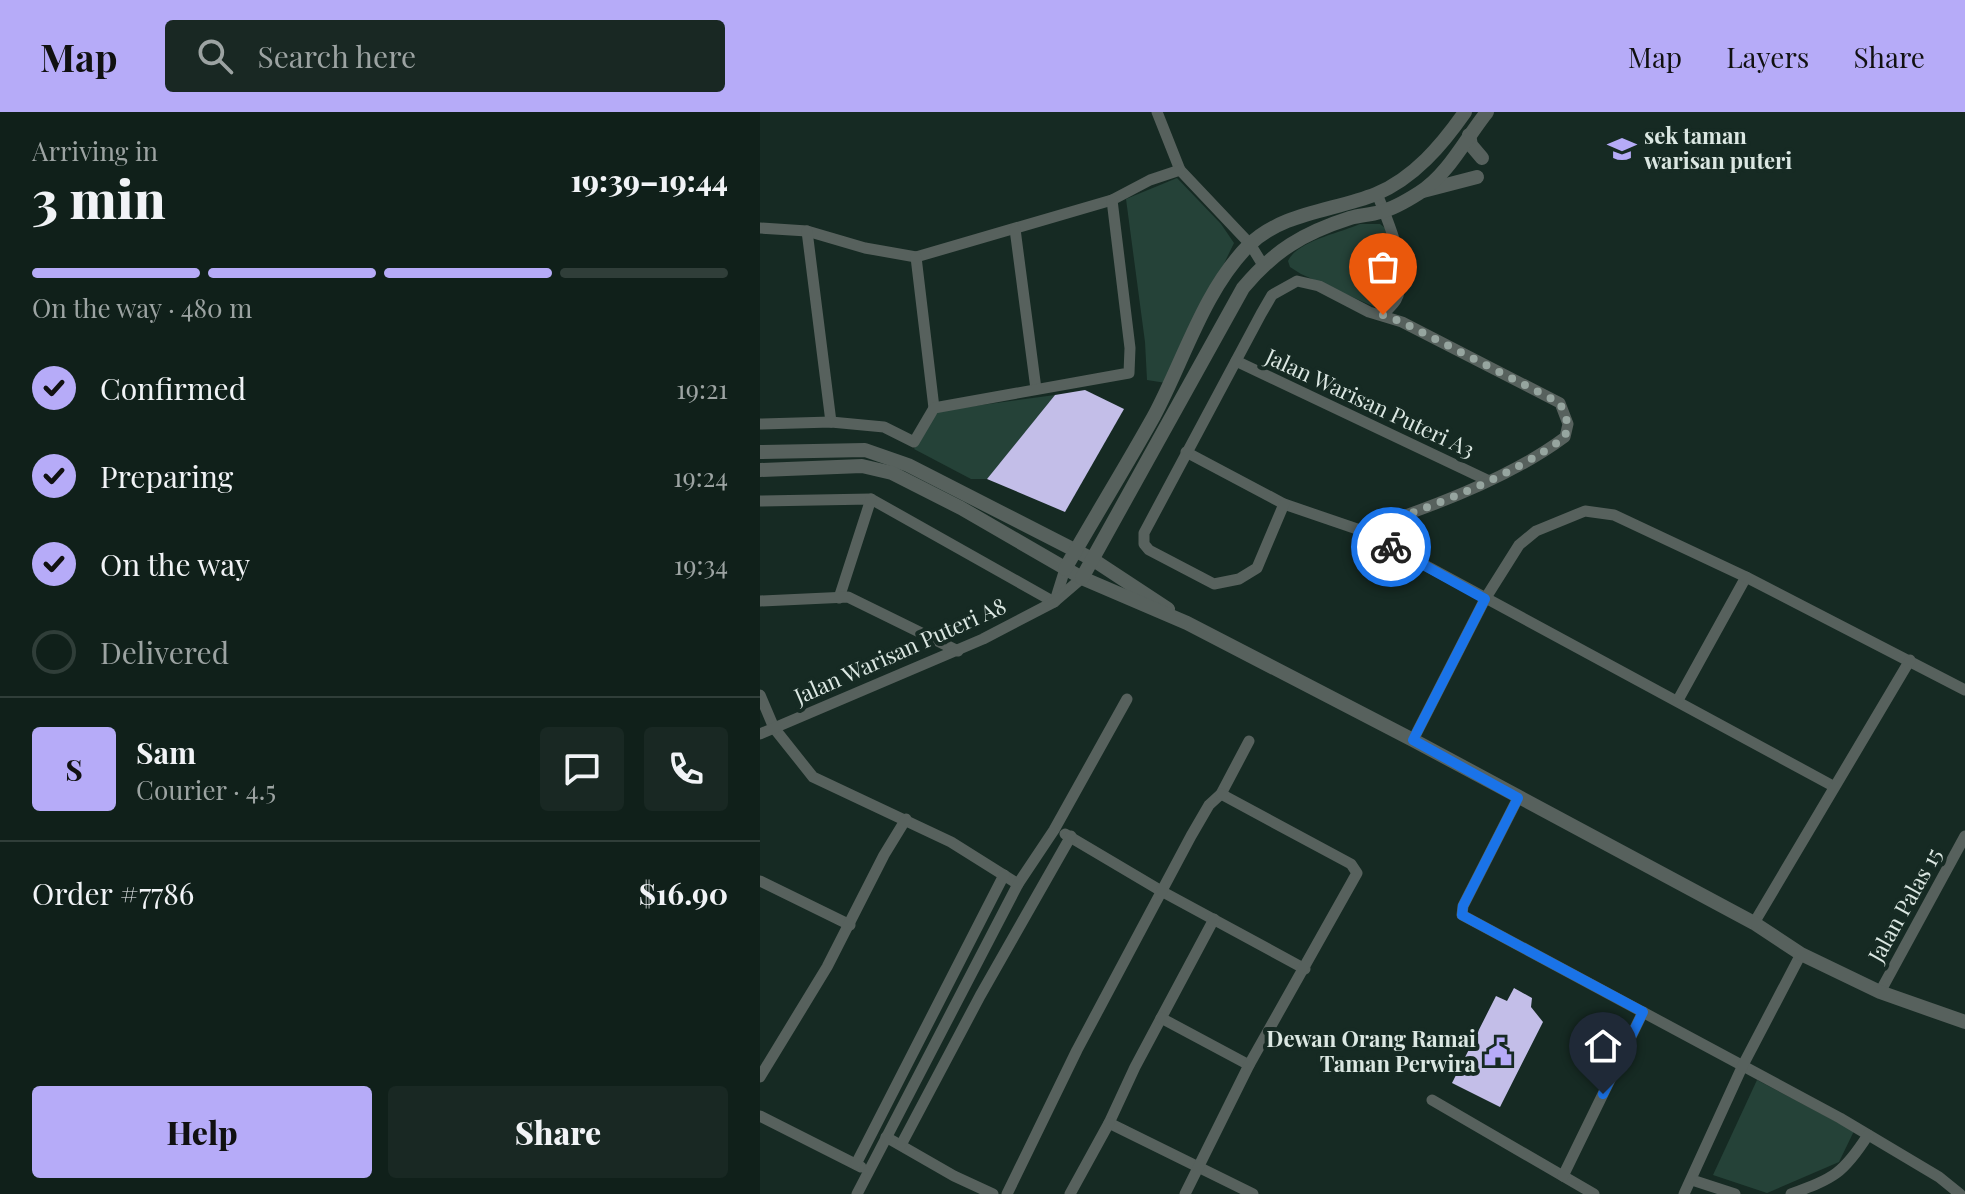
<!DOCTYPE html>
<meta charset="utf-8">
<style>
body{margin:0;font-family:"Playfair Display",serif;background:#192823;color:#f1f3f6;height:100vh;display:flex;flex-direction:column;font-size:30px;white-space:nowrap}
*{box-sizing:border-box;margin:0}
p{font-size:26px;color:#9ca3a2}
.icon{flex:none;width:44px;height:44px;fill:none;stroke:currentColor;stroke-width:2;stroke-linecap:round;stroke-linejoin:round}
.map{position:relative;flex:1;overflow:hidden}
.details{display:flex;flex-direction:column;background:#10201a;width:760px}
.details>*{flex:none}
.pin{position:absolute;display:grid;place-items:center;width:68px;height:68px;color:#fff;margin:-82px -34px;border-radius:50% 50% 50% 0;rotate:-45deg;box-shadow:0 0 8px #0007}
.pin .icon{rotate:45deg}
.courier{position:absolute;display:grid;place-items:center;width:80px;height:80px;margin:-40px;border:6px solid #1a73e8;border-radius:50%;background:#fff;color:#222;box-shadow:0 2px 10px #0007}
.head em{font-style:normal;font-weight:800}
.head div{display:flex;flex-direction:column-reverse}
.head{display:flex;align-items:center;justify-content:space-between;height:136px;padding:0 32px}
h1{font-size:52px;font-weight:800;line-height:60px}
.bar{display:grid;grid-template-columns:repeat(4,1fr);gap:12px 8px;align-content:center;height:96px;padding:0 32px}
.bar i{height:10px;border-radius:6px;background:#303e39}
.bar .current{background:#b6abf8}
.bar p{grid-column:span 4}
.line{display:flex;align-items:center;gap:20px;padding:0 32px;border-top:2px solid #303e39}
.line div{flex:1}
.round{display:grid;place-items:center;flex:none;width:84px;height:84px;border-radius:8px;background:#192823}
ol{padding:0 32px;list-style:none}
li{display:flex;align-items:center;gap:24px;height:88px}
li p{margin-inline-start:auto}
li .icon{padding:8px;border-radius:50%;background:#b6abf8;color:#111;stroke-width:4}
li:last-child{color:#9ca3a2}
li i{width:44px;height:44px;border:4px solid #303e39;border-radius:50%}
.cta{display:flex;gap:16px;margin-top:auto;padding:16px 32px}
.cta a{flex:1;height:92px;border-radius:8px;background:#b6abf8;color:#111;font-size:32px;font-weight:800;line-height:92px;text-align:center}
.cta a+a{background:#192823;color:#f1f3f6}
header{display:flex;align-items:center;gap:48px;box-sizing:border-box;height:112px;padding:0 40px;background:#b6abf8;color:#111}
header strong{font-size:38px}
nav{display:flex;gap:44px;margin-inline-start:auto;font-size:28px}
.search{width:560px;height:72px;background:#192823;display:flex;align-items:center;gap:20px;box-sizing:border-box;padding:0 28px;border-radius:8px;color:#9ca3a2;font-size:30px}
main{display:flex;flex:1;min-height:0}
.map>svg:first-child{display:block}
.green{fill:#254238}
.building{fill:#c3bee8}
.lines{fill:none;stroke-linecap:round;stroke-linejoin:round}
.minor{stroke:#57615d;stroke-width:11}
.tertiary{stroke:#57615d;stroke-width:14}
.done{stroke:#96a59f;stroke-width:8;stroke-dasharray:0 14.4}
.route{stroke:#1a73e8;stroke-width:10}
.labels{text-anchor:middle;stroke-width:8;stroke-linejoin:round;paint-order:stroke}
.poi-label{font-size:22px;font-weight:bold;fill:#dbe7e2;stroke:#162a23;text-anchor:start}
.street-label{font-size:22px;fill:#dbe7e2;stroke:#162a23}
</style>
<header>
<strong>Map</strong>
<div class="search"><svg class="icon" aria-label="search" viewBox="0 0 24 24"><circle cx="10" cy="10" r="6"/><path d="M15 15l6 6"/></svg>Search here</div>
<nav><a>Map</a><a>Layers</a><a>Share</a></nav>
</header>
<main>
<section class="details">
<div class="head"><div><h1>3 min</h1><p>Arriving in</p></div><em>19:39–19:44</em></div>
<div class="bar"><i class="current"></i><i class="current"></i><i class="current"></i><i></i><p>On the way · 480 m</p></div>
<ol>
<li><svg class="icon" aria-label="check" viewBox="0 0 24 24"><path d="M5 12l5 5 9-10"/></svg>Confirmed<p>19:21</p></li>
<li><svg class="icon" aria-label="check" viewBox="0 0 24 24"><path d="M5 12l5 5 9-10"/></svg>Preparing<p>19:24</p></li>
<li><svg class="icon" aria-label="check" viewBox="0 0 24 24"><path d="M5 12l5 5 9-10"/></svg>On the way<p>19:34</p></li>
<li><i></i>Delivered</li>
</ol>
<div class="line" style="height:144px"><b class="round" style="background:#b6abf8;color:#111">S</b><div><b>Sam</b><p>Courier · 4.5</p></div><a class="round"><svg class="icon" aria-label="chat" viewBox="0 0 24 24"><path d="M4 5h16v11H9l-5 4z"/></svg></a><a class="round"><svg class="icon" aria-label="phone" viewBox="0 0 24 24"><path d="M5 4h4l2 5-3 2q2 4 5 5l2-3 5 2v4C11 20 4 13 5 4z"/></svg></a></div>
<div class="line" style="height:104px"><div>Order #7786</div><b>$16.90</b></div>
<div class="cta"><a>Help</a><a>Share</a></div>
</section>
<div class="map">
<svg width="1205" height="1082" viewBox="0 0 1205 1082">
<rect width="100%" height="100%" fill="#162a23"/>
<g class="green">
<polygon points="417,66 461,112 474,131 406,271 387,268 385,230 366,87"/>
<path d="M600 112H620L629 119C637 153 647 170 619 197L541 162 530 155 528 149C537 129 580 121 600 112Z"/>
<polygon points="295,283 227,367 211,367 154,337 178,299"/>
<polygon points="997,968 1094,1019 1079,1050 1007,1081 953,1063"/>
</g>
<g class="building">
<polygon points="325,278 364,297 305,400 227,367 295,283"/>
<polygon points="754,876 772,886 771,895 783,910 740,995 692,971 736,884 747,889"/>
</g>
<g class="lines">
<g class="minor">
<polyline points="397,0 420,58 490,132 503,153"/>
<path d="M617 82C628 109 651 160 636 188 633 193 627 198 623 203"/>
<polyline points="0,116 47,119 105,136 156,145 352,88 390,68 420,58"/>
<polyline points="255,117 276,277"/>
<polyline points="47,119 71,310"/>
<polyline points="156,145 174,296"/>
<polyline points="476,249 727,368"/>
<polyline points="0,312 71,310 124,315 154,330 174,296 369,261 370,236 352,88"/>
<polyline points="426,340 524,392 600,418 1073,674"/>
<polyline points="0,389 111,387 294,490"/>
<path d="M524 392 497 456 479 467 454 472 389 438 384 432V421L501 202 512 183 537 169 559 174 609 200 642 210 800 291 808 312 805 325C750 366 665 398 600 418"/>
<polyline points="79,486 111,387"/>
<polyline points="0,489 88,485 198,539"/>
<polyline points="295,489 305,457"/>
<polyline points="0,583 14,616 53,665 191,730 258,772"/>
<polyline points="918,588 986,465"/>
<polyline points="0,622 223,527 294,490 322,466"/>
<polyline points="653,628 725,487 759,433 776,419 825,399 854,403 986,465 1205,578"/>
<polyline points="758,686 703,794 702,803 1080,1006 1179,1065 1200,1082"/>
<polyline points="305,722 403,780 545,857"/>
<polyline points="0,769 90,813"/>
<polyline points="454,807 375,955 349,1011 493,1082"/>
<polyline points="994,811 1150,548"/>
<polyline points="1120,880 1205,724"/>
<polyline points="401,906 489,953"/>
<polyline points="0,965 67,855 124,743 146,707"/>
<polyline points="672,988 834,1082"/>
<polyline points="0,1004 101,1055"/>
<polyline points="126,1025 194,1064 233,1082"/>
<polyline points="141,1033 220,884 311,724"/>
<polyline points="96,1052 244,763"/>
<polyline points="803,1064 883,900"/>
<polyline points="932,1068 975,1082"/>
<polyline points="97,1082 258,772 294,718 367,587"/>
<polyline points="247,1082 317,938 431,724 449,693 461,682 489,629"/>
<polyline points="310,1082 349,1011"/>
<polyline points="425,1082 489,953 597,761 591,752 461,682"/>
<polyline points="924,1082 983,953 1041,842"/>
<path d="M1031 1082C1074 1066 1083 1062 1108 1023"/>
</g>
<g class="tertiary">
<polyline points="709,23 711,33 722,46"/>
<polyline points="663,79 717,65"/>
<polyline points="0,340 105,338 148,353 332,447 408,497"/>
<polyline points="0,358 102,354 132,361 201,396 322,466 427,511 653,628 994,811 1041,842 1120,880 1205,910"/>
<path d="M305 457C334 406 365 356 394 304 424 248 443 180 488 134 522 100 574 99 616 82 654 66 682 33 705 0"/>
<path d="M322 466 483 176C514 139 543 121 590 106 600 103 610 103 620 100 633 97 648 88 659 81 688 63 706 26 727 0"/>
</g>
</g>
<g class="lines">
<path class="done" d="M623 203 642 210 800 291 808 312 805 325C750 366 665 398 600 418L631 435"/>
<polyline class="route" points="631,435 725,487 653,628 758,686 703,794 702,803 883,900 843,982"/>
</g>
<defs>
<symbol id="school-bare" viewBox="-9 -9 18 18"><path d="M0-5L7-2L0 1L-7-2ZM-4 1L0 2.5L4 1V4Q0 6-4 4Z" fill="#b6abf8" stroke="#162a23" stroke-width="2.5" paint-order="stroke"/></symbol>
<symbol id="civic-bare" viewBox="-9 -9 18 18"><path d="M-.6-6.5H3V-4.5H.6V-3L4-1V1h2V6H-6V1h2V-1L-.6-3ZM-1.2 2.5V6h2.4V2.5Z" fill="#b6abf8" stroke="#162a23" stroke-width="2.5" paint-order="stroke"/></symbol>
</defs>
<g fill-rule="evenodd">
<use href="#school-bare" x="842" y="17" width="40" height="40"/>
<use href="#civic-bare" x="718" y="920" width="40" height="40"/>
</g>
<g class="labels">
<g class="poi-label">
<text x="884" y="32">sek taman<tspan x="884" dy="25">warisan puteri</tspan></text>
<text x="716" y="935" text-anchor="end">Dewan Orang Ramai<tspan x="716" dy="25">Taman Perwira</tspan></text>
</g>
<g class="street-label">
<text transform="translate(610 291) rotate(25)" y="8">Jalan Warisan Puteri A3</text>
<text transform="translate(140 539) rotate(-24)" y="8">Jalan Warisan Puteri A8</text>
<text transform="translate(1145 793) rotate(-61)" y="8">Jalan Palas 15</text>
</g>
</g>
</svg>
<div class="pin" style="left:623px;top:203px;background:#ea580c"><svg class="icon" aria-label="bag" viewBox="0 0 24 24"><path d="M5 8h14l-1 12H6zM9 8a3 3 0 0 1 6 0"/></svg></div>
<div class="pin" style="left:843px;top:982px;background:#1f2937"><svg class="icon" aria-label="home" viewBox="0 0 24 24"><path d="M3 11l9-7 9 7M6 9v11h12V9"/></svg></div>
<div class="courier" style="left:631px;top:435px"><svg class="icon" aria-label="bike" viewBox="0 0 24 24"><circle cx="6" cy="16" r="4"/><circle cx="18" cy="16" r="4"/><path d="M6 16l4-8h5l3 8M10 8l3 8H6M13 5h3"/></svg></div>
</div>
</main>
